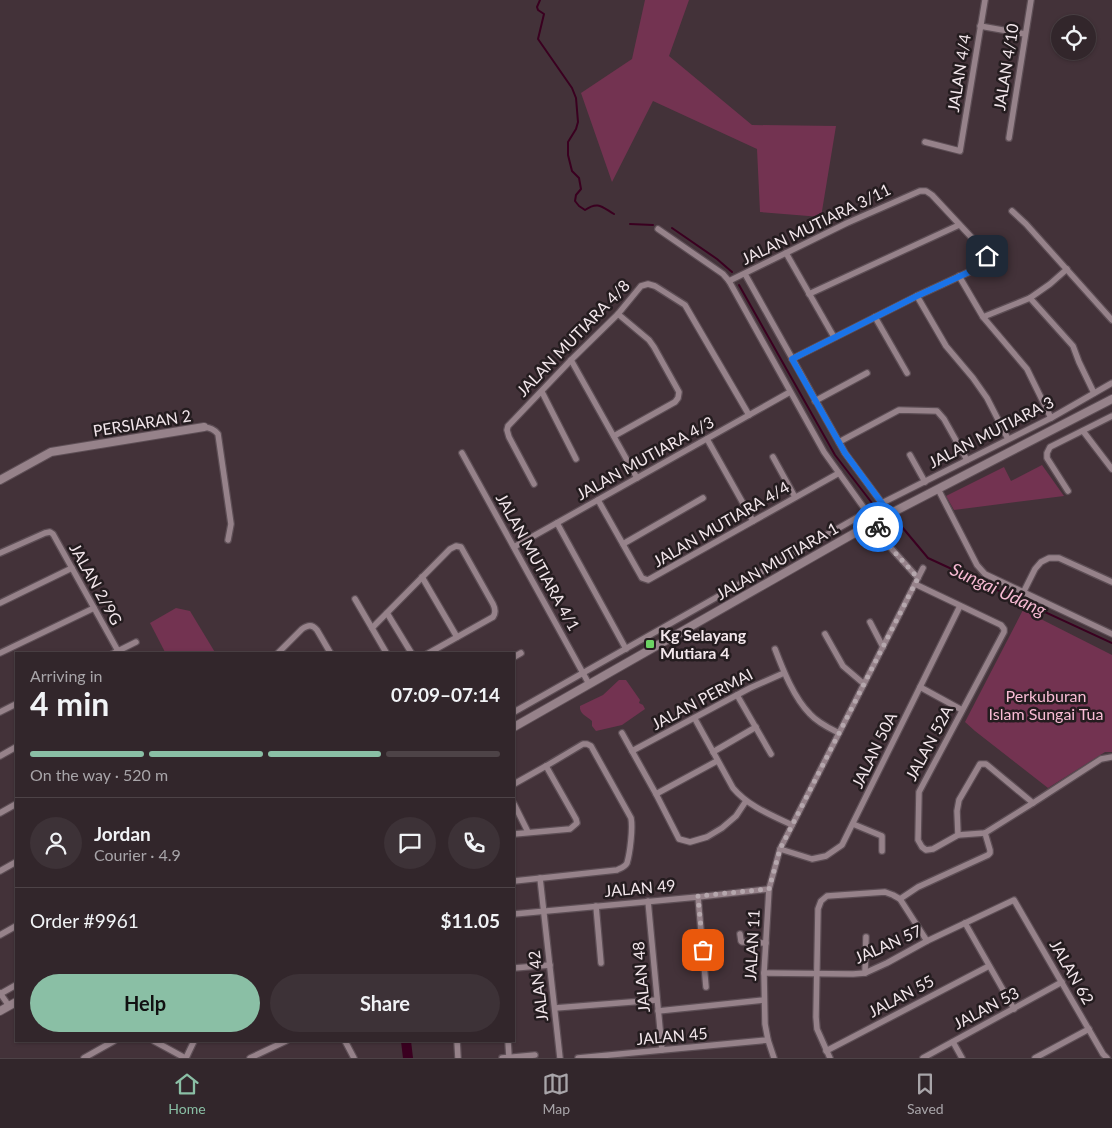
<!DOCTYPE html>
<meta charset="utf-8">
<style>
body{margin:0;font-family:Lato,sans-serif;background:#3d3237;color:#f1f3f6;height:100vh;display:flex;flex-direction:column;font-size:19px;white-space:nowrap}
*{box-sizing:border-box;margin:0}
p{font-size:16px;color:#a8a5a9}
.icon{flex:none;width:28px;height:28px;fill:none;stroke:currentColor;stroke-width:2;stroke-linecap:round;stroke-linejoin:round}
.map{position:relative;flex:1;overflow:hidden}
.details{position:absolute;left:15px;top:652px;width:500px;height:390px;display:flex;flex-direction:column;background:#32262b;border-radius:0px;box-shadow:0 1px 4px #0004,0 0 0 1px #4d4347}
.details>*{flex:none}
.fabs{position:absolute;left:1051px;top:15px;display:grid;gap:10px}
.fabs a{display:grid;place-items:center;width:45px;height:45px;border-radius:50%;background:#32262b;box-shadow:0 1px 4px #0004,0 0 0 1px #4d4347;font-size:25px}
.pin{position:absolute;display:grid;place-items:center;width:42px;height:42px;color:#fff;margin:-21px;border-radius:10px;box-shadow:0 2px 8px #0006}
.courier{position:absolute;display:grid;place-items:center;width:50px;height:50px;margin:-25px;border:4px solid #1a73e8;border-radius:50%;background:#fff;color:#222;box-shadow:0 1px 6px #0007}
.head em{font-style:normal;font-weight:700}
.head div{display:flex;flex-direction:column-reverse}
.head{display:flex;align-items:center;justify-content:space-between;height:85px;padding:0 15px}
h1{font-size:32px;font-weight:700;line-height:38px}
.bar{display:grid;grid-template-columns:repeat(4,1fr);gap:8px 5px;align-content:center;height:60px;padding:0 15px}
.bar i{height:6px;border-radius:4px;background:#4d4347}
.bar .on{background:#8abfa5}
.bar p{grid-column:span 4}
.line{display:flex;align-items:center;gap:12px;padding:0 15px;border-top:1px solid #4d4347}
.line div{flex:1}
.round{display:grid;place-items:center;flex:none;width:52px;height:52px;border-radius:26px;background:#3d3237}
.cta{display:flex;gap:10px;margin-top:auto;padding:10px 15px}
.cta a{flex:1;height:58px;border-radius:30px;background:#8abfa5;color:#111;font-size:20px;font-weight:700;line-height:58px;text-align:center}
.cta a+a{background:#3d3237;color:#f1f3f6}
.menu{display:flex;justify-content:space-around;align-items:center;height:70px;border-top:1px solid #4d4347;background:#32262b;font-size:14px;color:#a8a5a9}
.menu a{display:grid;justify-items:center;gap:2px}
.menu .on{color:#8abfa5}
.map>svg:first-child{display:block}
.green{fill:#733351}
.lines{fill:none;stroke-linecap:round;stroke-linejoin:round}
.stream{stroke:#3a0020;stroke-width:2}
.river{stroke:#3a0020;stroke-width:10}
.street-casing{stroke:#5d4e55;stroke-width:8}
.secondary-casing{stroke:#5d4e55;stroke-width:10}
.street{stroke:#96828a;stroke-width:5.5}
.secondary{stroke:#96828a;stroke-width:8}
.done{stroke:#b5a7ad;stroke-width:5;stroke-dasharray:0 9}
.route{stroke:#1a73e8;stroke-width:6}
.poi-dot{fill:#6bd363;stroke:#241c1f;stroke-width:2}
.labels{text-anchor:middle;stroke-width:5;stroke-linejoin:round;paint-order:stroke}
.street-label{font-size:16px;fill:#f2e6eb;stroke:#241c1f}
.poi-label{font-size:16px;font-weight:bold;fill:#f2e6eb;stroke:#241c1f;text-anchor:start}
.park-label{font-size:16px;fill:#f9bcd5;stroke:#241c1f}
.water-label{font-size:18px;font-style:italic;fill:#f5b8d1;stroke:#241c1f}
</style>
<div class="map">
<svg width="1112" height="1058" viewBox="0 0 1112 1058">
<rect width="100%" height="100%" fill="#433239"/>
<g class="green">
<polygon points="645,0 689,0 669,56 752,125 836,126 821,217 760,212 757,149 653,101 612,182 581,93 632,59"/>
<polygon points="1042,465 1064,496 954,510 946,496 1004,467 1011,481"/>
<polygon points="176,608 190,611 216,654 166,654 150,623"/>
<polygon points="1023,610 1112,655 1112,752 1105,752 1048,788 975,731 965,722"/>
<path d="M619 680H626L640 700 639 703 643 705 645 709 622 725 596 731 592 726V721C587 716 579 714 580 706L603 695Z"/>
</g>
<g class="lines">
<g class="stream">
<path d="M540 0 537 7 538 10 544 14 538 39 572 88 576 98 578 122 576 129 568 142V155L572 171 579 178 581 189 576 195 575 201 579 206 585 210C598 201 602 207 614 214"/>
<polyline points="630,224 653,225"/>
<polyline points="672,228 717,259 732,272"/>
<polyline points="739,285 835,455 872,503"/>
<polyline points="897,521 928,558 1112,643"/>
</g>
<polyline class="river" points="406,1041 408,1058"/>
<defs>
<g id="street">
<polyline points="980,26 1025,34"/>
<polyline points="1009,138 1031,0"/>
<polyline points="925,142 960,151 985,0"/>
<polyline points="1012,211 1026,224 1112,320"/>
<polyline points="658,229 723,274 729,281 824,452 874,522 890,547 918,578"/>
<polyline points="786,253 834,337"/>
<polyline points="745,274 845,453 890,514"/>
<polyline points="959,276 983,317 1027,369 1051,418"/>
<polyline points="729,281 847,223 920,191 926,191 932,195 987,254 987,261 982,266 917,296 792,359"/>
<polyline points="809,294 959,225"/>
<polyline points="917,296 946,346 973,378 987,398 1008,439"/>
<polyline points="1030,298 1073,346 1079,362 1094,393"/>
<polyline points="875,317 907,373"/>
<polyline points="983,317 1030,298 1050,284 1067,269"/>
<polyline points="571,360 637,478"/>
<polyline points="542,392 576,459"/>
<polyline points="815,401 867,373"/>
<path d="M204 427C210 428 214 429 218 434L231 524 228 540"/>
<polyline points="1083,431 1112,469"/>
<polyline points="614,436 675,402 678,398 679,392 654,347 649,340 618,314"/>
<polyline points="707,439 753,521"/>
<polyline points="839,442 899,410 937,411 944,419 967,460"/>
<polyline points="462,453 589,684"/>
<polyline points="910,455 925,482"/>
<polyline points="773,457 795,497"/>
<polyline points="534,484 509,437 507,430 508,426 571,360 618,314 641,286 648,284 655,286 685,305 749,415"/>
<polyline points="938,489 977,565 985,574 1112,634"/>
<polyline points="1068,491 1047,458 1047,453 1050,447 1112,416"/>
<polyline points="598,500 642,578 648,580 839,473"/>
<polyline points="882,503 1051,418 1112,383"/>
<polyline points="557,523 626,649"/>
<polyline points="623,544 703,498"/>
<polyline points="514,547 790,392"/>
<polyline points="0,553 45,533 50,532 53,534 118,651"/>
<polyline points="422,577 457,637"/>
<polyline points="915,584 1001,625 1004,629 1004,632 919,792 918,840 922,847 926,850 933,849 958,835 985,833 1033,803 1101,759 1112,757"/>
<polyline points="1023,593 1035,569 1041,562 1049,558 1059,558 1112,582"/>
<polyline points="355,599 387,654"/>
<polyline points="0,603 72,568"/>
<polyline points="387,613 412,654"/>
<polyline points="870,622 883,647"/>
<path d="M372 628 450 549 456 546 461 547 493 604C495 608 496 613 493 617L427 654"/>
<polyline points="825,634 843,666 864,684"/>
<path d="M775 649C783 670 794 698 810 714 818 723 829 728 839 733"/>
<polyline points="0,653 94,608"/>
<polyline points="112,654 136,642"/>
<path d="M277 654 302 629C308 625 312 624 317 630L331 654"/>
<polyline points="514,657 521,653"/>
<polyline points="920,687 962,710"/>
<polyline points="737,695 771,754"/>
<polyline points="0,712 16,704"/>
<polyline points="514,712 867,512"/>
<path d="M695 719 733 788C748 806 771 815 792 825"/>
<polyline points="622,733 656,794 679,839 690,842 707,837 722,828 736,816 746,801"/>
<polyline points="632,751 750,688 784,673"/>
<polyline points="713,752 756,727"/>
<polyline points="0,756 16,747"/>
<path d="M514 784 546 766 583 744H587L591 746 631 818C633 828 630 853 627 863 625 867 621 868 617 870L514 881"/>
<polyline points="656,794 717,761"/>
<polyline points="514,804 528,832"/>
<polyline points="0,813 16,804"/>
<polyline points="853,824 882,836 882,851"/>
<polyline points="514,834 570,829 577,823 576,819 546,766"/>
<polyline points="958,835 957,811 959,800 980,764 986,764 1033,803"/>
<polyline points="780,849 812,859 826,856 842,845 960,606"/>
<polyline points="0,871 16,862"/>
<polyline points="540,878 560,1058"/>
<polyline points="698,897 706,987"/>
<polyline points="900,899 918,887 988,855 990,853 990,850 985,833"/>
<polyline points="648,901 662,1050"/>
<polyline points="596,906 601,963"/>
<polyline points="514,914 698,897 769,889"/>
<polyline points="965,923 1014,1009"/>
<polyline points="740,934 741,941 742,942 766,943"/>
<polyline points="0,935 16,926"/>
<polyline points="514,968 550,965"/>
<polyline points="764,973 853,974 865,973 887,963 927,941 1014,900 1103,1054 1107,1058"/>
<polyline points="865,973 866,937"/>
<polyline points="0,993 9,1006"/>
<polyline points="0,994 16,985"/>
<polyline points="555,1008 657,1000"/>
<polyline points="658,1011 764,1000"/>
<polyline points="154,1041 185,1058"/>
<polyline points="345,1041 354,1058"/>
<polyline points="457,1041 458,1058"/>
<polyline points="508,1041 509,1057"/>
<polyline points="953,1042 962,1058"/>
<polyline points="826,1051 989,966"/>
<polyline points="84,1058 114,1041"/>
<polyline points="186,1058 194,1041"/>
<polyline points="250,1058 286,1041"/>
<polyline points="502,1058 535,1055"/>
<polyline points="578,1058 768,1040"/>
<polyline points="774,1058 768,1040 765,1024 764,973 769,889 780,849 923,568"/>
<polyline points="830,1058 817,1029 816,1017 818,909 821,901 827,896 885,892 893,895 900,899 927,941"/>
<polyline points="923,1058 1062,982"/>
<polyline points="1035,1058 1089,1029"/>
</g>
<g id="secondary">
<polyline points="0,480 51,452 204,427"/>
<polyline points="514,727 874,522 1112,399"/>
<polyline points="0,1011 16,1002"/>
</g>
</defs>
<use href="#street" class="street-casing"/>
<use href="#secondary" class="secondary-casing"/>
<use href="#street" class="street"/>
<use href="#secondary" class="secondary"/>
</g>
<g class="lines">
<polyline class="done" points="703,950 698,896 769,889 780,849 918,578 890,547 878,527"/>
<polyline class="route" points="878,527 874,522 890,514 845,453 792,359 917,296 982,266 987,261 987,256"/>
</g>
<rect class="poi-dot" x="645" y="639" width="10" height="10" rx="2.5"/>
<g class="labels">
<g class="street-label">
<text transform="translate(1006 67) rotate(-81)" y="6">JALAN 4/10</text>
<text transform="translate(959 73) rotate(-81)" y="6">JALAN 4/4</text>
<text transform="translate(816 224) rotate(-26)" y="6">JALAN MUTIARA 3/11</text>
<text transform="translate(573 338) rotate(-46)" y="6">JALAN MUTIARA 4/8</text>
<text transform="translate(142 423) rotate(-9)" y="6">PERSIARAN 2</text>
<text transform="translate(991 432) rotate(-27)" y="6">JALAN MUTIARA 3</text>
<text transform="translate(645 458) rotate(-29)" y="6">JALAN MUTIARA 4/3</text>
<text transform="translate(721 524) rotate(-30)" y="6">JALAN MUTIARA 4/4</text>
<text transform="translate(777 561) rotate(-30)" y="6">JALAN MUTIARA 1</text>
<text transform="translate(538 562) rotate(61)" y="6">JALAN MUTIARA 4/1</text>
<text transform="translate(96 584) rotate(61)" y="6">JALAN 2/9G</text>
<text transform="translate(702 699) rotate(-28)" y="6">JALAN PERMAI</text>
<text transform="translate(929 743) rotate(-62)" y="6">JALAN 52A</text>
<text transform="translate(874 750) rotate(-64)" y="6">JALAN 50A</text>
<text transform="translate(640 888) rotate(-5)" y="6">JALAN 49</text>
<text transform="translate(888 944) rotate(-24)" y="6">JALAN 57</text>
<text transform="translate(752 945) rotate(-87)" y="6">JALAN 11</text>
<text transform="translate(1072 972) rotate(60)" y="6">JALAN 62</text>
<text transform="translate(641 977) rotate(-95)" y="6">JALAN 48</text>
<text transform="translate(538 986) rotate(-97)" y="6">JALAN 42</text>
<text transform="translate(901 996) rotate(-28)" y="6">JALAN 55</text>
<text transform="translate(986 1008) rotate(-28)" y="6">JALAN 53</text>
<text transform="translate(672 1036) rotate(-5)" y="6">JALAN 45</text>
</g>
<g class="poi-label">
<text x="660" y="641">Kg Selayang<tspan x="660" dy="18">Mutiara 4</tspan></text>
</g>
<g class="park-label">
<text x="1046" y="702">Perkuburan<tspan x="1046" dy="18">Islam Sungai Tua</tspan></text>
</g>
<g class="water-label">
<text transform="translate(998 590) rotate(25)" y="6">Sungai Udang</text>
</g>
</g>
</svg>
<div class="fabs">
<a><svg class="icon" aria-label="locate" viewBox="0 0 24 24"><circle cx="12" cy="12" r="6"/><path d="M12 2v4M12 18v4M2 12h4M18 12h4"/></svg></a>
</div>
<div class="pin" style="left:703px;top:950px;background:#ea580c"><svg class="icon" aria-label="bag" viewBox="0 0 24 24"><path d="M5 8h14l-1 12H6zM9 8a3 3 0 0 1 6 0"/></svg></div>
<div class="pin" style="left:987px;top:256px;background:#1f2937"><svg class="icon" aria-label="home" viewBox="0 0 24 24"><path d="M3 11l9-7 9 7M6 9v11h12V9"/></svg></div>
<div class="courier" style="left:878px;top:527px"><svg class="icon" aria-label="bike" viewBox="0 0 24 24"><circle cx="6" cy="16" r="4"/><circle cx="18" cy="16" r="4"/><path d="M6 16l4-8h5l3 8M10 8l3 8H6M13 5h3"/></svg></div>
<section class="details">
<div class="head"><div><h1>4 min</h1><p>Arriving in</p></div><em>07:09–07:14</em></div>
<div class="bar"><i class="on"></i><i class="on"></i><i class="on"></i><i></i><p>On the way · 520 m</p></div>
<div class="line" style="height:90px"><a class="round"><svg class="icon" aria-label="person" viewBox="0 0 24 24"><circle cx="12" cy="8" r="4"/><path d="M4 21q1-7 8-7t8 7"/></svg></a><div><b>Jordan</b><p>Courier · 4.9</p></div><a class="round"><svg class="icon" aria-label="chat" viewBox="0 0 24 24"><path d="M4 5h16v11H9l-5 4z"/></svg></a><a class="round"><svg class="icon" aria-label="phone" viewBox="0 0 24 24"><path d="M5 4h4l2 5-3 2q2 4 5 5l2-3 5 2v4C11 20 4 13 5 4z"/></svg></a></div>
<div class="line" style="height:65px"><div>Order #9961</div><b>$11.05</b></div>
<div class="cta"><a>Help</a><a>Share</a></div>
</section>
</div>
<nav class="menu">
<a class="on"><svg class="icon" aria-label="home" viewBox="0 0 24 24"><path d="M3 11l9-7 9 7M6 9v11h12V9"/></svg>Home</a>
<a><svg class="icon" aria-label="map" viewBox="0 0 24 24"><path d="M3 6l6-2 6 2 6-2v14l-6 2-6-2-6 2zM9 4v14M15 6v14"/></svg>Map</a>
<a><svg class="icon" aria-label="saved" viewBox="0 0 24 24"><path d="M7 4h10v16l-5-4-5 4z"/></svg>Saved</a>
</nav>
